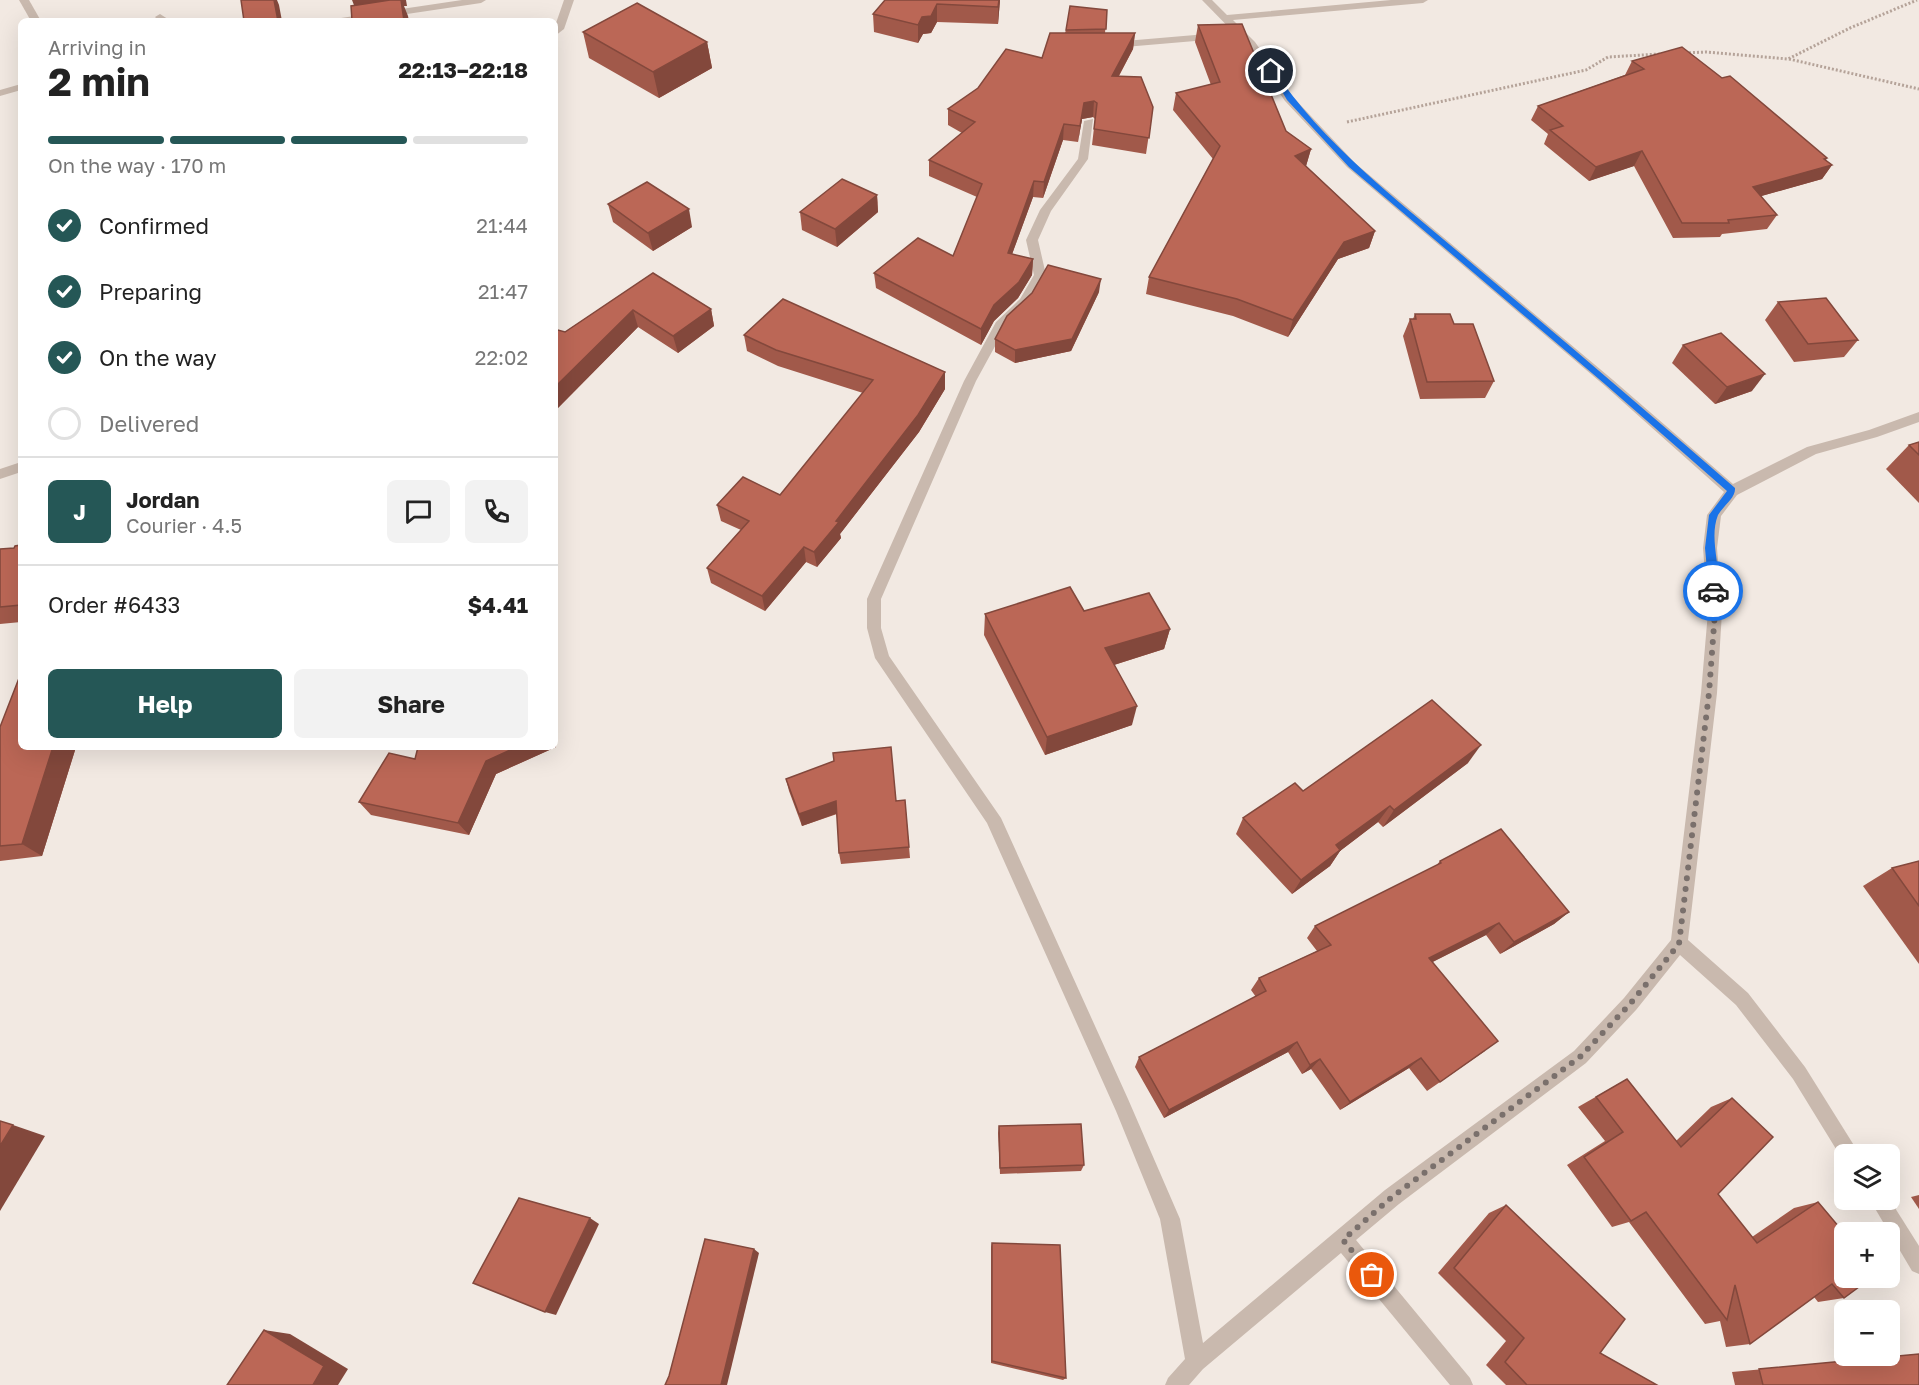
<!DOCTYPE html>
<meta charset="utf-8">
<style>
body{margin:0;font-family:"Golos Text",sans-serif;background:#f2f2f2;color:#222;height:100vh;display:flex;flex-direction:column;font-size:22px;white-space:nowrap}
*{box-sizing:border-box;margin:0}
p{font-size:20px;color:#767676}
.icon{flex:none;width:33px;height:33px;fill:none;stroke:currentColor;stroke-width:2;stroke-linecap:round;stroke-linejoin:round}
.map{position:relative;flex:1;overflow:hidden}
.panel{position:absolute;left:18px;top:18px;width:540px;height:732px;display:flex;flex-direction:column;background:#fff;border-radius:9px;box-shadow:0 6px 24px #0002}
.panel>*{flex:none}
.tools{position:absolute;left:1834px;top:1144px;display:grid;gap:12px}
.tools a{display:grid;place-items:center;width:66px;height:66px;border-radius:9px;background:#fff;box-shadow:0 6px 24px #0002;font-size:30px}
.pin{position:absolute;display:grid;place-items:center;width:51px;height:51px;color:#fff;margin:-26px;border:3px solid #fff;border-radius:50%;box-shadow:0 2px 6px #0007}
.courier{position:absolute;display:grid;place-items:center;width:60px;height:60px;margin:-30px;border:4px solid #1a73e8;border-radius:50%;background:#fff;color:#222;box-shadow:0 2px 8px #0007}
.headline em{font-style:normal;font-weight:700}
.headline div{display:flex;flex-direction:column-reverse}
.headline{display:flex;align-items:center;justify-content:space-between;height:102px;padding:0 30px}
h1{font-size:39px;font-weight:700;line-height:45px}
.bar{display:grid;grid-template-columns:repeat(4,1fr);gap:9px 6px;align-content:center;height:72px;padding:0 30px}
.bar i{height:8px;border-radius:4px;background:#e0e0e0}
.bar .active{background:#255756}
.bar p{grid-column:span 4}
.line{display:flex;align-items:center;gap:15px;padding:0 30px;border-top:2px solid #e0e0e0}
.line div{flex:1}
.round{display:grid;place-items:center;flex:none;width:63px;height:63px;border-radius:9px;background:#f2f2f2}
ol{padding:0 30px;list-style:none}
li{display:flex;align-items:center;gap:18px;height:66px}
li p{margin-inline-start:auto}
li .icon{padding:6px;border-radius:50%;background:#255756;color:#fff;stroke-width:4}
li:last-child{color:#767676}
li i{width:33px;height:33px;border:3px solid #e0e0e0;border-radius:50%}
.button{display:flex;gap:12px;margin-top:auto;padding:12px 30px}
.button a{flex:1;height:69px;border-radius:9px;background:#255756;color:#fff;font-size:24px;font-weight:700;line-height:69px;text-align:center}
.button a+a{background:#f2f2f2;color:#222}
.map>svg:first-child{display:block}
.lines{fill:none;stroke-linecap:round;stroke-linejoin:round}
.path{stroke:#b5a399;stroke-width:3;stroke-dasharray:2 2;stroke-linecap:butt}
.service{fill:#c9b9ae;fill-rule:evenodd}
.minor{fill:#c9b9ae;fill-rule:evenodd}
.wall{fill:#a1594a}
.shaded-wall{fill:#83483c}
.building{fill:#bb6756;stroke:#83483c;stroke-width:1.5}
.route{fill:#1a73e8}
.done{stroke:#7a706c;stroke-width:6;stroke-dasharray:0 10.8}
</style>
<div class="map">
<svg width="1919" height="1385" viewBox="0 0 1919 1385">
<rect width="100%" height="100%" fill="#f2e9e2"/>
<g class="lines">
<g class="path">
<polyline points="1685,53 1706,52 1788,59 1850,28 1917,0"/>
<polyline points="1789,59 1919,89"/>
<polyline points="1347,122 1586,70 1608,57 1660,54"/>
</g>
<g class="service">
<polygon points="462,0 486,0 481,3 360,21 336,21 341,18"/>
<polygon points="160,14 171,21 159,21 155,17"/>
</g>
<g class="minor">
<polygon points="19,0 29,0 41,21 31,21"/>
<polygon points="564,0 574,0 564,29 555,36 555,26"/>
<polygon points="1202,0 1212,0 1227,15 1391,0 1428,0 1423,3 1233,20 1255,42 1293,97 1355,163 1613,380 1733,484 1807,447 1869,430 1919,412 1919,422 1877,437 1816,454 1737,495 1721,516 1717,548 1722,612 1717,693 1688,940 1748,993 1805,1067 1860,1155 1845,1155 1844,1162 1793,1079 1736,1005 1680,955 1636,1010 1586,1063 1399,1204 1356,1240 1470,1378 1473,1385 1450,1385 1341,1253 1203,1369 1189,1385 1165,1385 1168,1378 1185,1359 1160,1219 1116,1111 987,823 875,658 867,628 867,599 964,381 996,322 1020,299 1034,275 1026,240 1040,210 1078,159 1084,121 1093,119 1088,159 1051,211 1038,240 1046,275 1029,305 1005,328 976,381 881,599 881,628 889,656 1001,818 1128,1099 1180,1219 1203,1343 1385,1190 1574,1051 1624,998 1671,940 1701,693 1708,612 1703,548 1707,515 1724,492 1605,386 1347,167 1285,101 1247,46"/>
<polygon points="1215,31 1220,34 1218,36 1195,41 1113,48 1108,45 1113,42 1195,35"/>
<polygon points="21,84 21,90 0,96 0,90"/>
<polygon points="21,462 21,472 0,479 0,469"/>
<polygon points="1870,1200 1890,1200 1919,1246 1919,1274 1912,1271"/>
</g>
</g>
<g class="wall">
<polygon points="885,0 1000,0 998,24 937,22 931,33 923,34 918,43 874,32 873,14"/>
<polygon points="1107,10 1105,33 1135,33 1133,49 1119,76 1153,107 1146,154 1092,145 1095,119 1093,117 1082,119 1078,142 1063,140 1043,198 1033,197 1012,254 1033,259 1032,275 1018,298 994,321 981,345 876,288 874,273 953,256 977,197 929,176 929,160 962,133 948,125 948,109 1042,58 1065,33 1066,30"/>
<polygon points="1198,25 1286,131 1311,149 1306,166 1375,231 1369,248 1338,259 1288,337 1233,316 1146,294 1149,277 1213,159 1173,110 1176,93 1211,85 1195,42"/>
<polygon points="583,32 707,42 712,68 659,98 589,58"/>
<polygon points="1632,61 1827,158 1826,160 1832,165 1822,179 1761,196 1777,215 1767,229 1722,234 1720,237 1673,238 1634,166 1589,181 1544,144 1548,134 1531,120 1538,106 1625,75"/>
<polygon points="877,195 878,212 837,247 802,230 800,212"/>
<polygon points="608,204 692,227 653,251 613,222"/>
<polygon points="653,273 711,309 714,326 678,353 638,327 555,411 555,333 565,332"/>
<polygon points="1099,292 1071,351 1015,363 995,352 995,339"/>
<polygon points="1778,302 1858,340 1844,357 1794,362 1765,320"/>
<polygon points="1415,314 1454,324 1494,381 1485,398 1420,399 1403,336 1410,319 1413,319"/>
<polygon points="744,335 945,389 919,432 840,534 841,538 817,567 806,562 765,611 711,583 707,568 741,530 721,521 717,505 780,495 863,393 778,366 747,351"/>
<polygon points="1683,345 1752,391 1715,404 1672,363"/>
<polygon points="1919,442 1919,503 1886,469 1909,445"/>
<polygon points="21,545 21,622 0,624 0,549 14,548"/>
<polygon points="1084,611 1170,629 1164,649 1114,665 1132,725 1045,755 984,635 985,614"/>
<polygon points="0,727 21,747 76,747 42,856 0,861"/>
<polygon points="555,745 556,747 496,774 469,835 371,815 359,802 415,759 555,747"/>
<polygon points="1468,763 1383,827 1378,822 1340,851 1330,866 1292,894 1236,834 1243,818 1303,791"/>
<polygon points="786,779 896,801 905,800 910,858 841,864 839,853 837,814 802,826 789,791"/>
<polygon points="1440,861 1569,912 1554,924 1500,954 1486,935 1432,962 1485,1051 1427,1091 1409,1068 1340,1110 1311,1069 1302,1074 1288,1052 1164,1118 1135,1067 1139,1057 1256,997 1251,990 1259,978 1317,951 1307,938 1315,926 1436,866"/>
<polygon points="1919,861 1919,964 1863,886 1892,868"/>
<polygon points="1627,1079 1676,1141 1711,1107 1732,1098 1718,1194 1752,1237 1794,1208 1818,1202 1844,1298 1818,1302 1814,1297 1750,1344 1726,1347 1720,1321 1705,1324 1629,1222 1612,1227 1567,1165 1605,1141 1578,1107"/>
<polygon points="999,1126 1084,1165 1081,1171 1000,1174 998,1133"/>
<polygon points="1919,1195 1919,1209 1911,1197"/>
<polygon points="1506,1205 1600,1353 1657,1385 1506,1385 1486,1365 1506,1341 1438,1273 1489,1213"/>
<polygon points="992,1243 1066,1378 1063,1380 991,1363 991,1247"/>
<polygon points="1919,1354 1919,1385 1735,1385 1732,1372"/>
</g>
<g class="shaded-wall">
<polygon points="274,0 277,0 279,5 282,21 278,21"/>
<polygon points="352,0 406,0 407,6 404,6 408,16 409,21 357,13"/>
<polygon points="999,0 1000,0 998,24 998,7"/>
<polygon points="937,4 937,22 931,33 923,34 918,43 918,25 922,17"/>
<polygon points="1135,33 1133,49 1110,92 1112,76"/>
<polygon points="707,42 712,68 659,98 653,72"/>
<polygon points="1094,101 1093,117 1082,119 1078,142 1080,126 1084,103"/>
<polygon points="1064,124 1063,140 1043,198 1044,182"/>
<polygon points="1311,149 1306,166 1291,173 1295,156"/>
<polygon points="1642,151 1634,166 1589,181 1596,167"/>
<polygon points="1827,158 1820,168 1832,165 1822,179 1744,201 1753,187"/>
<polygon points="1034,181 1033,197 1007,268 1008,253"/>
<polygon points="877,195 878,212 837,247 835,229"/>
<polygon points="689,209 692,227 653,251 648,233"/>
<polygon points="1375,231 1369,248 1338,259 1288,337 1293,320 1344,242"/>
<polygon points="1033,259 1032,275 1018,298 994,321 981,345 981,329 994,305"/>
<polygon points="1101,279 1099,292 1071,351 1015,363 1015,350"/>
<polygon points="711,309 714,326 678,353 673,336"/>
<polygon points="633,310 638,327 555,411 555,387"/>
<polygon points="945,372 945,389 919,432 840,534 841,538 817,567 814,552"/>
<polygon points="1765,374 1752,391 1715,404 1727,387"/>
<polygon points="804,547 806,562 765,611 762,596"/>
<polygon points="1170,629 1164,649 1101,669 1105,648"/>
<polygon points="1137,706 1132,725 1045,755 1047,737"/>
<polygon points="555,745 556,747 496,774 469,835 458,823 486,761 517,747 555,747"/>
<polygon points="1481,745 1468,763 1383,827 1394,810"/>
<polygon points="53,747 76,747 42,856 22,844"/>
<polygon points="836,801 838,813 802,826 799,814"/>
<polygon points="1390,806 1378,822 1340,851 1330,866 1292,894 1301,880 1336,845"/>
<polygon points="1569,912 1554,924 1500,954 1514,942"/>
<polygon points="1499,923 1486,935 1417,970 1429,958"/>
<polygon points="1297,1042 1288,1052 1164,1118 1169,1110"/>
<polygon points="1421,1058 1409,1068 1340,1110 1350,1102"/>
<polygon points="1320,1059 1311,1069 1302,1074 1310,1065"/>
<polygon points="13,1125 45,1136 0,1211 0,1146"/>
<polygon points="590,1218 599,1224 556,1315 545,1312"/>
<polygon points="754,1249 759,1253 727,1385 721,1385"/>
<polygon points="264,1330 290,1334 348,1369 338,1385 313,1385"/>
</g>
<g class="building">
<polygon points="241,0 274,0 278,21 244,21"/>
<polygon points="390,0 401,0 404,21 352,21 351,6"/>
<polygon points="885,0 999,0 998,7 937,4 931,16 922,17 918,25 873,14"/>
<polygon points="637,3 707,42 653,72 583,32"/>
<polygon points="1070,6 1107,10 1106,29 1066,30"/>
<polygon points="1242,24 1286,131 1311,149 1295,156 1375,231 1344,242 1293,320 1237,299 1149,277 1220,146 1176,93 1220,82 1198,25"/>
<polygon points="1050,33 1135,33 1112,76 1141,77 1153,107 1149,138 1094,129 1097,103 1094,101 1084,103 1080,126 1064,124 1044,182 1034,181 1008,253 1033,259 1019,282 994,305 981,329 874,273 918,238 953,256 982,184 929,160 975,122 948,109 978,88 1006,49 1042,58"/>
<polygon points="1682,47 1722,78 1730,76 1827,158 1824,159 1832,165 1753,187 1777,215 1728,220 1729,223 1682,223 1642,151 1596,167 1550,130 1563,126 1538,106 1644,69 1632,61"/>
<polygon points="842,179 877,195 835,229 800,212"/>
<polygon points="647,182 689,209 648,233 608,204"/>
<polygon points="1048,265 1101,279 1072,339 1015,350 995,339 1007,316 1032,293"/>
<polygon points="653,273 711,309 673,336 633,310 555,387 555,333 558,330 565,332"/>
<polygon points="1826,298 1858,340 1808,344 1778,302"/>
<polygon points="783,299 945,372 918,415 836,521 839,522 814,552 804,547 762,596 707,568 749,521 717,505 743,477 780,495 873,380 776,350 744,335"/>
<polygon points="1415,314 1450,314 1454,324 1473,324 1494,381 1427,382 1410,319 1416,319"/>
<polygon points="1721,333 1765,374 1727,387 1683,345"/>
<polygon points="1919,442 1919,455 1909,445"/>
<polygon points="21,545 21,605 0,607 0,549 14,548 15,546"/>
<polygon points="1070,587 1084,611 1149,593 1170,629 1105,648 1137,706 1047,737 985,614"/>
<polygon points="21,673 21,747 53,747 22,844 0,846 0,727"/>
<polygon points="1432,700 1481,745 1394,810 1390,806 1336,845 1340,850 1301,880 1243,818 1295,783 1303,791"/>
<polygon points="418,747 517,747 486,761 458,823 359,802 389,753 415,759"/>
<polygon points="891,747 896,801 905,800 909,847 839,853 836,801 799,814 786,779 834,761 833,753"/>
<polygon points="1501,829 1569,912 1514,942 1499,923 1429,958 1498,1041 1440,1082 1421,1058 1350,1102 1320,1059 1310,1065 1297,1042 1169,1110 1139,1057 1266,991 1259,978 1331,945 1315,926 1441,863 1440,861"/>
<polygon points="1919,861 1919,906 1892,868"/>
<polygon points="1627,1079 1681,1147 1732,1098 1773,1137 1718,1194 1757,1243 1818,1202 1845,1234 1845,1278 1871,1278 1844,1298 1832,1284 1750,1344 1735,1285 1727,1320 1646,1212 1631,1221 1584,1157 1623,1132 1596,1097"/>
<polygon points="0,1121 13,1125 0,1146"/>
<polygon points="1081,1124 1084,1165 1000,1168 999,1126"/>
<polygon points="519,1198 590,1218 545,1312 473,1283"/>
<polygon points="1506,1205 1625,1319 1600,1353 1657,1385 1527,1385 1505,1362 1524,1338 1454,1268"/>
<polygon points="705,1239 754,1249 721,1385 665,1385 669,1376"/>
<polygon points="992,1243 1060,1245 1066,1378 992,1361"/>
<polygon points="264,1330 324,1366 313,1385 227,1385"/>
<polygon points="1919,1354 1919,1385 1763,1385 1759,1369"/>
</g>
<path class="route" d="M1269 69H1273C1326 148 1404 205 1475 266 1562 339 1649 413 1735 488 1736 498 1723 506 1718 515 1708 540 1723 571 1717 594H1710L1709 591 1705 548 1709 515 1727 491 1606 385 1349 167 1287 100Z"/>
<g class="lines">
<polyline class="done" points="1372,1275 1343,1240 1392,1197 1580,1057 1630,1004 1679,944 1709,693 1715,612 1713,591"/>
</g>
</svg>
<div class="tools">
<a><svg class="icon" aria-label="layers" viewBox="0 0 24 24"><path d="M12 4l9 5-9 5-9-5zM3 14l9 5 9-5"/></svg></a>
<a>+</a>
<a>−</a>
</div>
<div class="pin" style="left:1372px;top:1275px;background:#ea580c"><svg class="icon" aria-label="bag" viewBox="0 0 24 24"><path d="M5 8h14l-1 12H6zM9 8a3 3 0 0 1 6 0"/></svg></div>
<div class="pin" style="left:1271px;top:71px;background:#1f2937"><svg class="icon" aria-label="home" viewBox="0 0 24 24"><path d="M3 11l9-7 9 7M6 9v11h12V9"/></svg></div>
<div class="courier" style="left:1713px;top:591px"><svg class="icon" aria-label="car" viewBox="0 0 24 24"><path d="M5 17H2v-5l4-1 3-4h7l3 4 3 1v5h-3M9 17h6M6 11h13"/><circle cx="7" cy="17" r="2"/><circle cx="17" cy="17" r="2"/></svg></div>
<section class="panel">
<div class="headline"><div><h1>2 min</h1><p>Arriving in</p></div><em>22:13–22:18</em></div>
<div class="bar"><i class="active"></i><i class="active"></i><i class="active"></i><i></i><p>On the way · 170 m</p></div>
<ol>
<li><svg class="icon" aria-label="check" viewBox="0 0 24 24"><path d="M5 12l5 5 9-10"/></svg>Confirmed<p>21:44</p></li>
<li><svg class="icon" aria-label="check" viewBox="0 0 24 24"><path d="M5 12l5 5 9-10"/></svg>Preparing<p>21:47</p></li>
<li><svg class="icon" aria-label="check" viewBox="0 0 24 24"><path d="M5 12l5 5 9-10"/></svg>On the way<p>22:02</p></li>
<li><i></i>Delivered</li>
</ol>
<div class="line" style="height:108px"><b class="round" style="background:#255756;color:#fff">J</b><div><b>Jordan</b><p>Courier · 4.5</p></div><a class="round"><svg class="icon" aria-label="chat" viewBox="0 0 24 24"><path d="M4 5h16v11H9l-5 4z"/></svg></a><a class="round"><svg class="icon" aria-label="phone" viewBox="0 0 24 24"><path d="M5 4h4l2 5-3 2q2 4 5 5l2-3 5 2v4C11 20 4 13 5 4z"/></svg></a></div>
<div class="line" style="height:78px"><div>Order #6433</div><b>$4.41</b></div>
<div class="button"><a>Help</a><a>Share</a></div>
</section>
</div>
